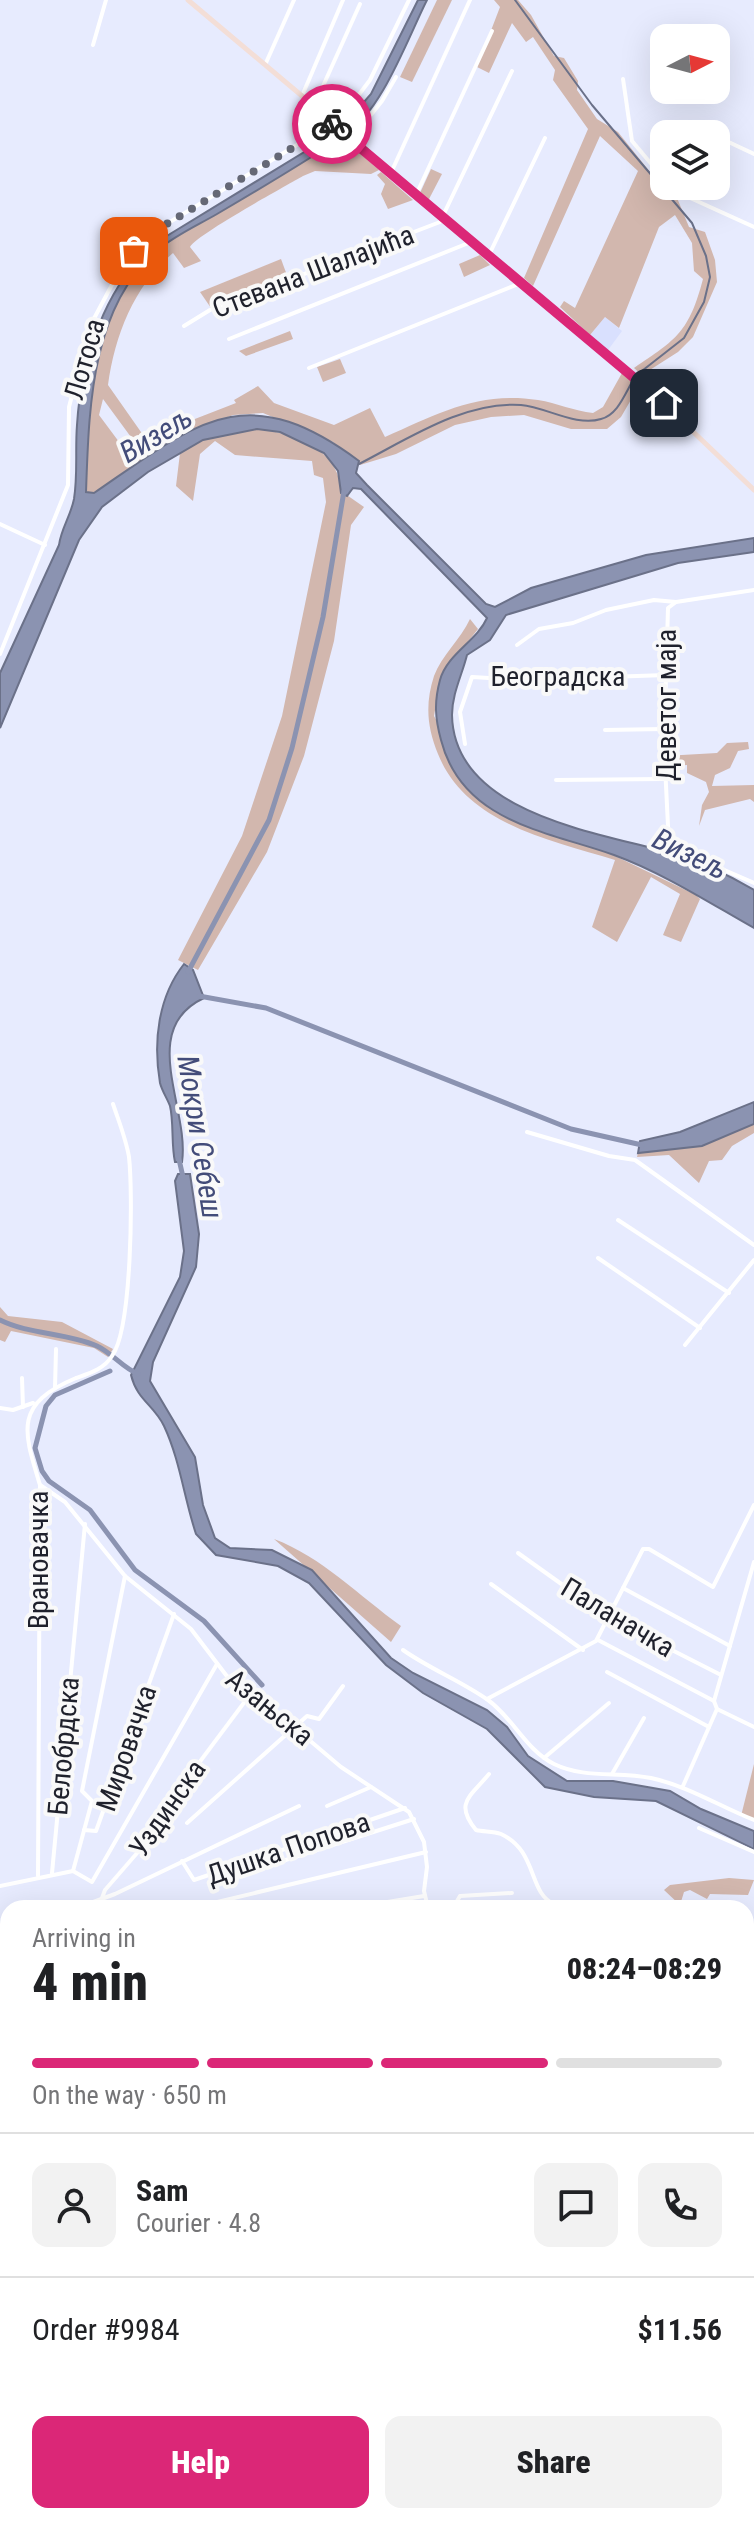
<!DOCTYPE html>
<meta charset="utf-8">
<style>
body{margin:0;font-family:"Roboto Condensed",sans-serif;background:#f2f2f2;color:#202124;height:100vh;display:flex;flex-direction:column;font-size:30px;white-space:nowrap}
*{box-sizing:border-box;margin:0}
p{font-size:26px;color:#757577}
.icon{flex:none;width:44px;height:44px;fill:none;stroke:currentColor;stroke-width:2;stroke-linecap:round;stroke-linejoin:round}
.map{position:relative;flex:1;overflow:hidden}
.sheet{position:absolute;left:0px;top:1900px;width:754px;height:624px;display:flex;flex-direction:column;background:#fff;border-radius:24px 24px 0 0;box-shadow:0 8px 32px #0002}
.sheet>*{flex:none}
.needle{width:52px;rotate:84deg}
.fabs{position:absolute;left:650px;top:24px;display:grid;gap:16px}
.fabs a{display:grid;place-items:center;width:80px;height:80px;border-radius:16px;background:#fff;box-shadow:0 8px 32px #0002;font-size:40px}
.pin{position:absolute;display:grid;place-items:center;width:68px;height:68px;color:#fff;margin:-34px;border-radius:16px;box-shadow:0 4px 12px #0006}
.courier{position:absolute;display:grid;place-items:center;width:80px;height:80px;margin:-40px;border:6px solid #db2777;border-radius:50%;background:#fff;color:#222;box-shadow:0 2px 10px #0007}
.summary em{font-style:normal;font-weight:800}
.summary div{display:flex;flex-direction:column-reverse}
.summary{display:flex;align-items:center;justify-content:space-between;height:136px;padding:0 32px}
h1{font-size:52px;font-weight:800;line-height:60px}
.bar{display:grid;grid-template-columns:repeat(4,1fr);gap:12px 8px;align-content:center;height:96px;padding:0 32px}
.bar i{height:10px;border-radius:6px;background:#e0e0e0}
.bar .active{background:#db2777}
.bar p{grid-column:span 4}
.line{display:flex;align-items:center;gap:20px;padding:0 32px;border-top:2px solid #e0e0e0}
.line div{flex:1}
.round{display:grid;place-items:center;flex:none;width:84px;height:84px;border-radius:16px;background:#f2f2f2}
.cta{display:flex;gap:16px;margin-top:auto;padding:16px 32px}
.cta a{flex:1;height:92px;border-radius:16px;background:#db2777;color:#fff;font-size:32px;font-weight:800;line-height:92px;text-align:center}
.cta a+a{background:#f2f2f2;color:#202124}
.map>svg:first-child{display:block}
.built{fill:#d9e0fe}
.green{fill:#d2b7ae;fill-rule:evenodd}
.water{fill:#8b93b1;stroke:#6b7189;stroke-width:2}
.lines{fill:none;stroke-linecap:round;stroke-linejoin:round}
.stream{stroke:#6b7189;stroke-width:2}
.canal{stroke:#8b93b1;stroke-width:5}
.street{stroke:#fff;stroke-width:4}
.secondary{stroke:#f3ded7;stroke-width:5}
.done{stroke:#656876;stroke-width:8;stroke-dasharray:0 14.4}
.route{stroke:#db2777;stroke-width:10}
.labels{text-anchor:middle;stroke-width:8;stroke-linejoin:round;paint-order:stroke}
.street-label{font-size:28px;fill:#1f212c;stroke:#f9f9f9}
.water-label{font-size:30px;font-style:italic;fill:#434c79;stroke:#f9f9f9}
</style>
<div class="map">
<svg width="754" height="2524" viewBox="0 0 754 2524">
<rect width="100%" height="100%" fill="#e7ebfe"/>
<g class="built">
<polygon points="605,317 622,331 608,350 590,335"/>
<polygon points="0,2303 8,2305 8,2419 0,2424"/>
<polygon points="24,2516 133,2516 135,2524 26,2524"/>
</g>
<g class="green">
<polygon points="437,0 452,0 412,82 400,77"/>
<path d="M494 0H518L531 15 554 56 564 58 578 81 577 90 597 119 618 132 666 192 671 189 675 193 689 227 705 232 715 260 717 282 693 337 678 352 642 375 634 368C677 339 689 332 703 279L694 271 692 243 675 215 659 227 619 328 605 317 590 335 560 307 564 301 575 308 638 171 600 136 533 286 524 278 588 129 553 80 555 70 533 37 526 42 512 23 489 73 477 67 500 7Z"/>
<path d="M341 138 345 141 341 146 356 150 379 170 371 174 315 171 303 176C284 187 196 235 190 247L201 261 184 268 173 253C134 286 115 335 108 385L148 442 164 431 236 403 234 400 258 386 274 403 334 425 370 408 385 437C439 413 479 391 538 400 557 403 574 411 593 413L603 407 622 373 639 386 621 417 607 429H571L524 415 491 417 455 425 396 454 360 465 333 442 263 413 233 415 169 441 94 493 86 492C90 411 89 306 159 249 178 234 201 223 222 211 262 188 302 164 341 138ZM103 399 139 448V449L128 454 99 415Z"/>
<polygon points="431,169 442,174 428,201 420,193"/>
<polygon points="381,172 413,200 388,209 381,194 385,184 377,175"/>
<polygon points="480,255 490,265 464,277 459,264"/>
<polygon points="281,259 288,278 211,308 200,292"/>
<polygon points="290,331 293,339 246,356 239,351"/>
<polygon points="340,359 346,373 323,382 317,367"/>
<path d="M257 429C293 433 339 448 341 491L364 507 351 525 334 641 304 756 267 852 198 970 178 960 242 836 282 716 326 502 323 478 314 475 312 461 235 455 215 441 200 454 193 501 176 486 180 453 203 440Z"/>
<path d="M470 619 478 629 441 676 434 716 482 803 518 823 611 854 696 895 700 899 681 942 663 935 680 894 651 877 617 942 592 927 615 860C550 840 466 824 438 754 427 727 425 704 434 676 441 656 461 639 470 619Z"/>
<polygon points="748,742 749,749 738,751 730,768 715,775 712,786 754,785 754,802 750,799 705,810 699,826 702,805 709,792 706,782 687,773 687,765 664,767 664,756 717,753 727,743"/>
<polygon points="754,1124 754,1133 732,1146 722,1160 709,1161 699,1183 669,1155 637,1157 638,1153 702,1146"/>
<polygon points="0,1307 8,1316 62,1322 113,1349 108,1357 94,1348 11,1331 5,1342 0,1340"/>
<path d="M274 1539C322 1557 359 1596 401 1626L391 1642Z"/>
<polygon points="754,1764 754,1821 741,1816"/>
<polygon points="729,1878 754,1880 748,1895 710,1894 707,1899 690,1890 684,1892 680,1905 664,1890 670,1885"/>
<polygon points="749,2388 754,2394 754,2507 746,2504"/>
<polygon points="136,2516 570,2516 557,2524 138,2524"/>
</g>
<g class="water">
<path d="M418 0H427C410 33 380 116 346 132L343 126 371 94Z"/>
<path d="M337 132 341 138C300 165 258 190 217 214 198 225 176 235 159 249 90 306 89 411 86 492L94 493C196 423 245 376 359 461L356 473 367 485 486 604 495 607 531 588 646 555 754 538V552L678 563 506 615 490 640 467 655C462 675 452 694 452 715 454 814 598 832 670 853 698 861 729 875 754 890V928C708 902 663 873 614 855 546 831 462 822 441 740 435 718 434 702 440 680 447 654 477 641 487 618L361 489 353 488 347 496 341 493 338 471 324 453 280 432 257 429 203 440 148 472 102 507 79 540 0 728V673L59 545C61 529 71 515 74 499 78 474 75 449 77 425 81 360 105 284 157 242Z"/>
<path d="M184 964 193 970 204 998C137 1029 190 1109 182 1162H175C171 1144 174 1123 170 1106 167 1098 162 1091 160 1083 153 1042 158 997 184 964Z"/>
<polygon points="754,1102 754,1124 702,1146 638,1153 640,1141 680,1132"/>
<path d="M178 1174H190L199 1234 196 1267 153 1362 150 1381 195 1457 203 1505 215 1538 230 1548 272 1550 312 1570 391 1658 413 1673 487 1710 507 1727 528 1756 567 1781H613L670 1791 701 1809 754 1831V1849L656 1801 594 1797 545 1787 487 1729 423 1693 386 1665 309 1583 278 1566 216 1555 196 1534C184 1498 180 1460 164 1426 154 1405 137 1400 131 1375L180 1277 184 1251 175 1181Z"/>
<polygon points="746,2504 754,2507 754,2524 557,2524 570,2516 746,2516"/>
</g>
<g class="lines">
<g class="stream">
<polyline points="515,0 592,105 692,223 706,256 710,277 704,302 684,338 638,374"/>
<path d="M359 464C408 439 464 401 521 405 546 407 576 427 601 419 617 415 624 396 632 382"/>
<polyline points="0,1981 8,1981"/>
<polyline points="746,2474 754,2476"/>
<polyline points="539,2524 550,2516"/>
</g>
<g class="canal">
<polyline points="188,972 269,820 292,748 323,617 344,491"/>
<polyline points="199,996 266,1008 571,1129 642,1145"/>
<polyline points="178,1155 183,1177"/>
<path d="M0 1320C30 1335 65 1332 97 1346 112 1353 123 1368 138 1374"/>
<polyline points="110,1371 55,1395 46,1406 35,1448 42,1471 49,1481 90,1510 135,1570 204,1621 262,1685"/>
</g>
<g class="street">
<polyline points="93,45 106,0"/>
<polyline points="265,65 294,0"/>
<polyline points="623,79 632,141 664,179"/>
<polyline points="302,96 343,0"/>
<polyline points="314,106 360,4"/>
<polyline points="336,125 370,80 409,0"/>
<polyline points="720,138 754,154"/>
<polyline points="350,141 382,101 396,77"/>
<polyline points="390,175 470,0"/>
<polyline points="671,186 677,192 754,227"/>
<polyline points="416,195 492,31"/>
<polyline points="489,255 545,138"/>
<polyline points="184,326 210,310 440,222 512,71"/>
<polyline points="229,339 471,242"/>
<polyline points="309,368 521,283"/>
<polyline points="0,524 45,545"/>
<polyline points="754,590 676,602 668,608 664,745 669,846 754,883"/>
<polyline points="517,645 539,629 573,623 606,610 654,600 676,602"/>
<polyline points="0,654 68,485 69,407 90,326 114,281 134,251 165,225 333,123"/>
<polyline points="605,730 664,729"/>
<polyline points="465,744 460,712 472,677 521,680 666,675"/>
<polyline points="556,780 664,779"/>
<polyline points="527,1132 609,1156 635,1160 754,1245"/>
<polyline points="618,1220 729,1293"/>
<polyline points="598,1258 700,1328"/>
<polyline points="685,1345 754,1260"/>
<polyline points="22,1378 23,1407"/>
<polyline points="55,1388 56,1349"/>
<polyline points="0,1408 13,1410 33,1403"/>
<polyline points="40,1485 65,1502 125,1576 191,1629 226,1675 249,1696 282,1717 341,1767 409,1812 424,1842 427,1867 424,1891 428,1908"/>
<polyline points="518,1553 609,1618 721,1675"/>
<polyline points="491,1584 583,1650"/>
<polyline points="623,1588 730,1646"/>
<polyline points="598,1640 714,1701 717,1709 754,1727"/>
<path d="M403 1650C430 1669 461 1681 488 1700 513 1718 526 1750 554 1764 585 1779 618 1771 651 1778 688 1786 719 1806 754 1820"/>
<polyline points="607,1672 709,1727"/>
<polyline points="487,1699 596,1641 643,1549 649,1549 713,1587 754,1505"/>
<polyline points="714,1701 754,1562"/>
<polyline points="544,1758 609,1703"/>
<path d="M489 1774C470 1797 454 1803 476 1830 484 1832 493 1831 501 1834 538 1851 528 1893 554 1904 560 1906 567 1906 573 1908"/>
<polyline points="612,1774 644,1718"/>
<polyline points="683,1786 717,1709"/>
<polyline points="327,1806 371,1787"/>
<polyline points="187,1823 307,1716 319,1719 343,1686"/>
<polyline points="699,1828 754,1852"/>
<polyline points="84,1830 96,1831 174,1614"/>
<polyline points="182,1861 194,1880 405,1808"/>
<polyline points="73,1871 92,1801 82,1791 125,1576"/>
<polyline points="52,1873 85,1524"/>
<path d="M38 1876 40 1485C23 1430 14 1404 76 1378 90 1373 104 1369 112 1356 132 1329 133 1193 129 1157 126 1139 119 1122 113 1104"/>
<polyline points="229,1878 414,1819"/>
<polyline points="0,1886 73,1871 92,1882 217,1664"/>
<polyline points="102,1898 105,1890 164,1822 166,1807 249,1696"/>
<polyline points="77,1908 115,1894 299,1806"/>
<polyline points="171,1908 181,1908"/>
<polyline points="192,1908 426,1852"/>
<polyline points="351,1908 424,1896"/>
<polyline points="453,1908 460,1896 512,1893"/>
<polyline points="573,1908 672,1905"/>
<polyline points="0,1929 8,1928"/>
<polyline points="746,1941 754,1941"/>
<polyline points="0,2008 8,2006"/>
<polyline points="0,2141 8,2138"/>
<polyline points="746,2168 754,2168"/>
<polyline points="0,2201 8,2199"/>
<polyline points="0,2214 8,2212"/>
<polyline points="746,2406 754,2409"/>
</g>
<g class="secondary">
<polyline points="188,0 327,117 359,148 641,382 754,490"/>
<polyline points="746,1973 754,1968"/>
<polyline points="746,1979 754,1974"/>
<polyline points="0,2429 8,2424"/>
<polyline points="0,2435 8,2430"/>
</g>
</g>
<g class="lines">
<polyline class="done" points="134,251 165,225 332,124"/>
<polyline class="route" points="332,124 664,403"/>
</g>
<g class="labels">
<g class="street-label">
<text transform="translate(313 271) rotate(-21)" y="10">Стевана Шалајића</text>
<text transform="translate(84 359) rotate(-74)" y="10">Лотоса</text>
<text x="558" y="686">Београдска</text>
<text transform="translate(666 705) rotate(-90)" y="10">Деветог маја</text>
<text transform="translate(38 1560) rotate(-90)" y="10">Врановачка</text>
<text transform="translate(618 1617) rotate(31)" y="10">Паланачка</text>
<text transform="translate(270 1707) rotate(39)" y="10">Азањска</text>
<text transform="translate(63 1746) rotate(-85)" y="10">Белобрдска</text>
<text transform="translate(126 1748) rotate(-71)" y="10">Мировачка</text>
<text transform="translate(167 1808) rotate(-55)" y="10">Уздинска</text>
<text transform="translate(288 1848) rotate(-19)" y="10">Душка Попова</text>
</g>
<g class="water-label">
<text transform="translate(156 435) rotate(-31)" y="10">Визељ</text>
<text transform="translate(690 854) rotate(26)" y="10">Визељ</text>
<text transform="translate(200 1137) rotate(81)" y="10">Мокри Себеш</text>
</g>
</g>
</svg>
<div class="fabs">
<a><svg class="needle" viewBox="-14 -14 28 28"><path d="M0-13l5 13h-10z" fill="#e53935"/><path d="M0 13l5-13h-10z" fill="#757577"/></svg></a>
<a><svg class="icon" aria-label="layers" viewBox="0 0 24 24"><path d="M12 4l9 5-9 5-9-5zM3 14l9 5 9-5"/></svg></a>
</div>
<div class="pin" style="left:134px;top:251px;background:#ea580c"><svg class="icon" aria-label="bag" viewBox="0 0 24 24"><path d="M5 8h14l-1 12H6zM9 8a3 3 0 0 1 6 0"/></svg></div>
<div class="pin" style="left:664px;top:403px;background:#1f2937"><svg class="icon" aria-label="home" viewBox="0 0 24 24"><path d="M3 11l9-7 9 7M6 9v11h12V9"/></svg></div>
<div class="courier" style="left:332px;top:124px"><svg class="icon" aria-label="bike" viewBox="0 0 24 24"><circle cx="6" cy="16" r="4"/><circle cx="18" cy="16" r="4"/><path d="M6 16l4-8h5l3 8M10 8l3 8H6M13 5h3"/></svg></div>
<section class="sheet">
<div class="summary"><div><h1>4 min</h1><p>Arriving in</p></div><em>08:24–08:29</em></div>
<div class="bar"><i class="active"></i><i class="active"></i><i class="active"></i><i></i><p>On the way · 650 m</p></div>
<div class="line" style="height:144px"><a class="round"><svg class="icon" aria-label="person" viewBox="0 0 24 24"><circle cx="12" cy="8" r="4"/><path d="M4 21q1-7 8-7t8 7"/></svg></a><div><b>Sam</b><p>Courier · 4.8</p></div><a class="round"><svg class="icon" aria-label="chat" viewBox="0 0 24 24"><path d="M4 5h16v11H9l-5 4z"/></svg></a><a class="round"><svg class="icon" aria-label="phone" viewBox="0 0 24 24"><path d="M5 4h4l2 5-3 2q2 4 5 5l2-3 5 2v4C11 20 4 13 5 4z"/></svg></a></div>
<div class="line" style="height:104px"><div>Order #9984</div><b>$11.56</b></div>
<div class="cta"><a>Help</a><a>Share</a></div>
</section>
</div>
